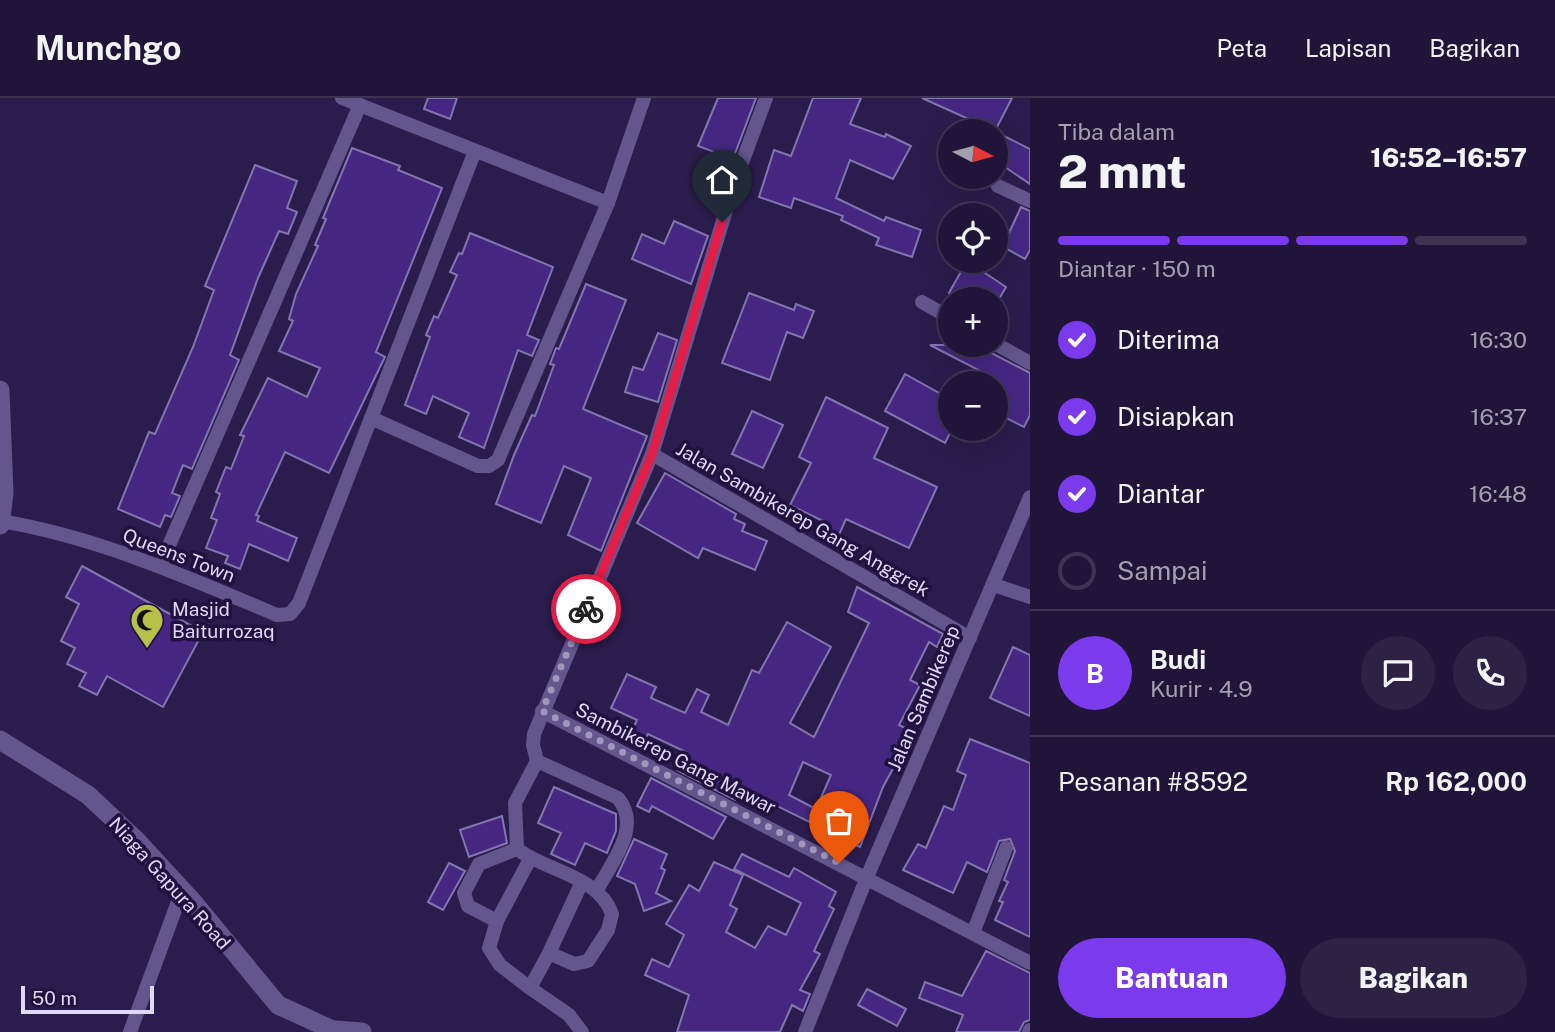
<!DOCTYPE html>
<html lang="id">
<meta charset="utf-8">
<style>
body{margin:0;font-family:"Public Sans",sans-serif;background:#2d2244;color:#f1f3f6;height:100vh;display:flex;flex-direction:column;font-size:26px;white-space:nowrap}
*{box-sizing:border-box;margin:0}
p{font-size:23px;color:#a29fae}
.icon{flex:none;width:38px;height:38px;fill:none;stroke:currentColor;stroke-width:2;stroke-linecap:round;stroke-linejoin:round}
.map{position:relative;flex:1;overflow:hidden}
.details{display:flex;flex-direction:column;background:#201539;width:525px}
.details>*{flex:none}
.needle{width:46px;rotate:96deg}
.controls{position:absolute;left:938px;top:21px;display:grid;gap:14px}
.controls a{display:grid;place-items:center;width:70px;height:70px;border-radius:50%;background:#201539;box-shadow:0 7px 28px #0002,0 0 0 2px #3d3453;font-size:35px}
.scale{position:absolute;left:21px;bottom:18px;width:133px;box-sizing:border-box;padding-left:7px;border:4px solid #dfd9f8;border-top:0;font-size:19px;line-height:24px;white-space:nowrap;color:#dfd9f8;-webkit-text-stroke:5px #201141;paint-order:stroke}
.pin{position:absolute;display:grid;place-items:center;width:60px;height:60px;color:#fff;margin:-72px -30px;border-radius:50% 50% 50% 0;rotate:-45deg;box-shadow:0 0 7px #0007}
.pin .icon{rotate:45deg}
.courier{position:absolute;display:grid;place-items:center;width:70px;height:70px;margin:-35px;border:5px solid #e11d48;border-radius:50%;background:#fff;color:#222;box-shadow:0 2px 9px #0007}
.head em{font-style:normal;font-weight:800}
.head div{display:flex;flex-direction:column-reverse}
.head{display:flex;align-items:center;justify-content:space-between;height:119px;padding:0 28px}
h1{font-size:46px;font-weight:800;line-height:52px}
.bar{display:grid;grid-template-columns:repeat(4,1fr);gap:10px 7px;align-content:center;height:84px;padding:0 28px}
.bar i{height:9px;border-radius:5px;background:#3d3453}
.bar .selected{background:#7c3aed}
.bar p{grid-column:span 4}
.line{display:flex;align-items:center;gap:18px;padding:0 28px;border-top:2px solid #3d3453}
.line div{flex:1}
.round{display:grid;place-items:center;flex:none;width:74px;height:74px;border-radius:37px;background:#2d2244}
ol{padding:0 28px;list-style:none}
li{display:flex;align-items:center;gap:21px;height:77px}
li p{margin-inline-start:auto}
li .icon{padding:7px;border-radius:50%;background:#7c3aed;color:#fff;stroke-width:4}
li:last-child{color:#a29fae}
li i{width:38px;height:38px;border:4px solid #3d3453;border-radius:50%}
.cta{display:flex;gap:14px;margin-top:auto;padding:14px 28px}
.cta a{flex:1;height:80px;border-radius:42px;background:#7c3aed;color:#fff;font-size:28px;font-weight:800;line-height:80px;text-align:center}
.cta a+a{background:#2d2244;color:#f1f3f6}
header{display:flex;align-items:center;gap:42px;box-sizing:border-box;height:98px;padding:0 35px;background:#201539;border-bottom:2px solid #3d3453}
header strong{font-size:33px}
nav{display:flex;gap:38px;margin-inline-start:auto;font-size:24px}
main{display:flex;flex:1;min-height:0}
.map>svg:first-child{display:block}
.building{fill:#452782;stroke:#8276af;stroke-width:2;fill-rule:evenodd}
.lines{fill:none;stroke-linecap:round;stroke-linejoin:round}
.street{stroke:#62568c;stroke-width:14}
.secondary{stroke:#62568c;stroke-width:19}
.done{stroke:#a097bc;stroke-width:7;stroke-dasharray:0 12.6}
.route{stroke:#e11d48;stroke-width:9}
.labels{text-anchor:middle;stroke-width:7;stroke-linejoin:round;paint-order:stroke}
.street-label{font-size:19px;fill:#dfd9f8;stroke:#201141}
.poi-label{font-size:19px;fill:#dfd9f8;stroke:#201141;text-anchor:start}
</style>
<header>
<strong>Munchgo</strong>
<nav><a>Peta</a><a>Lapisan</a><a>Bagikan</a></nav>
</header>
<main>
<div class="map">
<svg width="1030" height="934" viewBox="0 0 1030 934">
<rect width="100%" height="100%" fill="#2a1c4c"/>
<g class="building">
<polygon points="428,0 457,0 450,21 424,11"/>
<polygon points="718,0 756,0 733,61 698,48"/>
<polygon points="813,0 861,0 850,26 885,39 886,36 911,48 893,81 850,62 836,100 884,123 886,119 921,132 912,159 876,147 879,140 841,122 843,118 794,100 791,110 759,99 774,52 791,58"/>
<polygon points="922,0 1012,0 995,33"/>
<polygon points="996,34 1030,51 1030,86 996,63"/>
<polygon points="352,50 400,68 398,72 442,90 376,254 385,259 381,267 329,375 285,354 256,417 259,418 257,423 297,440 288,463 249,446 240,471 225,465 228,458 206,450 217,422 211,420 220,396 216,394 226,369 231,371 244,338 240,337 268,280 307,299 320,270 279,253 293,223 289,221 296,196 318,148 315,147 326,121 323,120"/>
<polygon points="255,67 297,83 287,110 297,114 288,136 279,133 258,180 230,257 239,262 192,371 183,367 172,395 180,398 171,419 165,417 160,429 118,411 149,334 155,336 193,249 214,192 205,188"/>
<polygon points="1021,109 1030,113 1030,152 1025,161 996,145 996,127 1009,135"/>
<polygon points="674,123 708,138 691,186 632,161 642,136 664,146"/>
<polygon points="470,135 553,169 527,237 539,242 532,258 518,252 484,350 459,339 469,315 433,298 426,316 405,307 430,239 426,237 434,218 438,220 457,177 450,174 459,155 462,156"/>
<polygon points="967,163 1006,189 999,201 959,201 949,195"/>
<polygon points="586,186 626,202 583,311 647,338 601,453 568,437 591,380 564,368 541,425 496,406 514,357 532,317 535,318 554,267 550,266 556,250 559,251"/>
<polygon points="749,195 794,212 796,206 814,213 803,240 787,234 770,282 722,265"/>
<polygon points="658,235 677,242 658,304 625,294 633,269 643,272"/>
<polygon points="930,247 976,247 1030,275 1030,317 1024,329 996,315 996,281"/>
<polygon points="905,276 950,301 950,335 945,345 885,313"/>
<polygon points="826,299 888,330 874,360 937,389 909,450 846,421 834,448 818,440 825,424 790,407 811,365 799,359"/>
<polygon points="752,313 783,327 763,370 732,356"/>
<polygon points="665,375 736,416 734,421 745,426 742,433 767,443 755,472 703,450 698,460 637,425"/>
<polygon points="82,468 203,534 163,609 107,578 97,597 79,588 86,575 67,566 75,550 61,543 79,506 66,499"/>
<path d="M857 489 943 536 937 549 929 544 910 582 920 587 899 627 913 634 883 689 860 749 761 700 740 692 735 702 677 672 686 654 648 636 645 641 631 635 637 622 611 610 627 576 656 589 651 600 685 615 697 591 709 597 701 614 728 627 752 572 759 575 787 524 831 549 790 625 814 639 869 525 848 514ZM803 664 831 677 816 711 789 697Z"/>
<polygon points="1013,549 1030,557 1030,618 990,600"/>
<polygon points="970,641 1030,665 1030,839 995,822 1003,804 999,803 1008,784 1004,782 1015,753 1010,741 999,743 987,774 967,764 953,795 903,772 918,746 926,750 944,708 953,712 966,677 957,673"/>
<polygon points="651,680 726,719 713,741 652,708 649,714 637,708"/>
<polygon points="554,689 616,716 616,733 607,755 585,745 575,767 551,756 561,735 538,725"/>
<polygon points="502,718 507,745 469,759 460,732"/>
<polygon points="634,741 667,756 661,770 665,772 656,795 671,803 644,813 635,786 617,778"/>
<polygon points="742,756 789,779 794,770 836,794 829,808 834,811 814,853 820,856 800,892 810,896 803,913 792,907 780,934 677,934 689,897 645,877 652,861 669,869 684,837 666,826 689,787 699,793 714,764 743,777 730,807 737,811 726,834 755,850 768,828 786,837 801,805 734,771"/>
<polygon points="449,765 465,773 443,812 428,804"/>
<polygon points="986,853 1030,875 1030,922 1024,924 1019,934 956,934 963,917 919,900 925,884 962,898"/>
<polygon points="867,891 906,911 897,928 858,907"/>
</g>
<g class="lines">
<g class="street">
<polyline points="342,0 608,105"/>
<polyline points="998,88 1030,103"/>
<polyline points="922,204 950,220"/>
<polyline points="996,246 1030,265"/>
<polyline points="371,320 478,368 489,368 498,362 608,105 644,0"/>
<polyline points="652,356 970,540"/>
<path d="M0 423C97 439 187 479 277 517L290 516 299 505 475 53"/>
<polyline points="160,468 360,7"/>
<polyline points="994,487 1030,499"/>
<polyline points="542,613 1030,865"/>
<path d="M537 663 515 705 517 751C546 773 599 778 612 816L608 832 588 863 574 866 549 855 530 890 569 917 582 934"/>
<polyline points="530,761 497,823 489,850 500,867 530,890"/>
<path d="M597 792C612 764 642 729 618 700L537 663 533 647 534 636 652 356 734 86 766 0"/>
<polyline points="497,823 468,808 464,795 479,766 517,751"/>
<polyline points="973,835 1006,750"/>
<polyline points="549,855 582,784"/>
<polyline points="130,934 182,793"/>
<polyline points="805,934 867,779 1030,399"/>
<polyline points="1029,934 1030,932"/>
</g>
<g class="secondary">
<polyline points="0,292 4,395 0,427"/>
<polyline points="0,642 88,697 137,743 194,805 278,907 337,934"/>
<polyline points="335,932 362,934"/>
</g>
</g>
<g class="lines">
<polyline class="done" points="586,511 542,613 839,765"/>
<polyline class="route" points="586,511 652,356 722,124"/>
</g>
<defs>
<symbol id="mosque-pin" viewBox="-11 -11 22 30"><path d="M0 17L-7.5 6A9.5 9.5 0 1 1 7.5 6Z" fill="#b8c147" stroke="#201141"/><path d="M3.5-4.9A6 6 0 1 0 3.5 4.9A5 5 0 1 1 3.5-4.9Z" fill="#111"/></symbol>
</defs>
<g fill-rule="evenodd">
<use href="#mosque-pin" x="128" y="503" width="38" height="52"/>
</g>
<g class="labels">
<g class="street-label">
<text transform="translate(803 421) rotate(30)" y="7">Jalan Sambikerep Gang Anggrek</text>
<text transform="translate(179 457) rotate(21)" y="7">Queens Town</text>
<text transform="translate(923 600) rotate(-67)" y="7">Jalan Sambikerep</text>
<text transform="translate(676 660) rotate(27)" y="7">Sambikerep Gang Mawar</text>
<text transform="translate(170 785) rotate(48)" y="7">Niaga Gapura Road</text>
</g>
<g class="poi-label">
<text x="172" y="518">Masjid<tspan x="172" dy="22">Baiturrozaq</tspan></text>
</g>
</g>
</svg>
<div class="controls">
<a><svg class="needle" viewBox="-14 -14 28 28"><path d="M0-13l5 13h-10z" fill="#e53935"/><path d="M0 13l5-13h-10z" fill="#a29fae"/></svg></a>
<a><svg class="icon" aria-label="locate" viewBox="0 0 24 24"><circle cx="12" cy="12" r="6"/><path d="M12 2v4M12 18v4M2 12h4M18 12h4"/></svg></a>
<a>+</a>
<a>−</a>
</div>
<div class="scale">50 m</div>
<div class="pin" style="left:839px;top:765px;background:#ea580c"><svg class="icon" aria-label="bag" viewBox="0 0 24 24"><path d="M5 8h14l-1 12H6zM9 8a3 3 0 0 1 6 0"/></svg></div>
<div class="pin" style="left:722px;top:124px;background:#1f2937"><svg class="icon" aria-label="home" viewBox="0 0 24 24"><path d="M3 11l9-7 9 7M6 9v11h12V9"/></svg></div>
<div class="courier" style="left:586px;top:511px"><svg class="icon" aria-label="bike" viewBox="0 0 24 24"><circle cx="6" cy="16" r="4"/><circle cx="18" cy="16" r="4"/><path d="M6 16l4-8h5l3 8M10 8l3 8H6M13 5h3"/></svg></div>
</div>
<section class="details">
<div class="head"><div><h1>2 mnt</h1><p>Tiba dalam</p></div><em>16:52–16:57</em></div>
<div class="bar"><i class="selected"></i><i class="selected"></i><i class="selected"></i><i></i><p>Diantar · 150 m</p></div>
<ol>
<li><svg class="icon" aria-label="check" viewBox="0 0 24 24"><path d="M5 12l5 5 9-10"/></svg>Diterima<p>16:30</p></li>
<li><svg class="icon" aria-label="check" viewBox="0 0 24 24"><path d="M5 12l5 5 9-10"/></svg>Disiapkan<p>16:37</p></li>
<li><svg class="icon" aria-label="check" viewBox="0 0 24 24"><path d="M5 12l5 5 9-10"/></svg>Diantar<p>16:48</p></li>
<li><i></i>Sampai</li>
</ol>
<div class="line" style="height:126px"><b class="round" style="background:#7c3aed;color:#fff">B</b><div><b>Budi</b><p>Kurir · 4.9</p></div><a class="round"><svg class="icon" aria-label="chat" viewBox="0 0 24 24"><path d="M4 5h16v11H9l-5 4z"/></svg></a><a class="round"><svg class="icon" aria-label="phone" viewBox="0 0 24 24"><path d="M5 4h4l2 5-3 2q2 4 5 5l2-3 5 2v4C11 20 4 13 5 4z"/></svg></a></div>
<div class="line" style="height:91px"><div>Pesanan #8592</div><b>Rp 162,000</b></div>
<div class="cta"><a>Bantuan</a><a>Bagikan</a></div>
</section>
</main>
